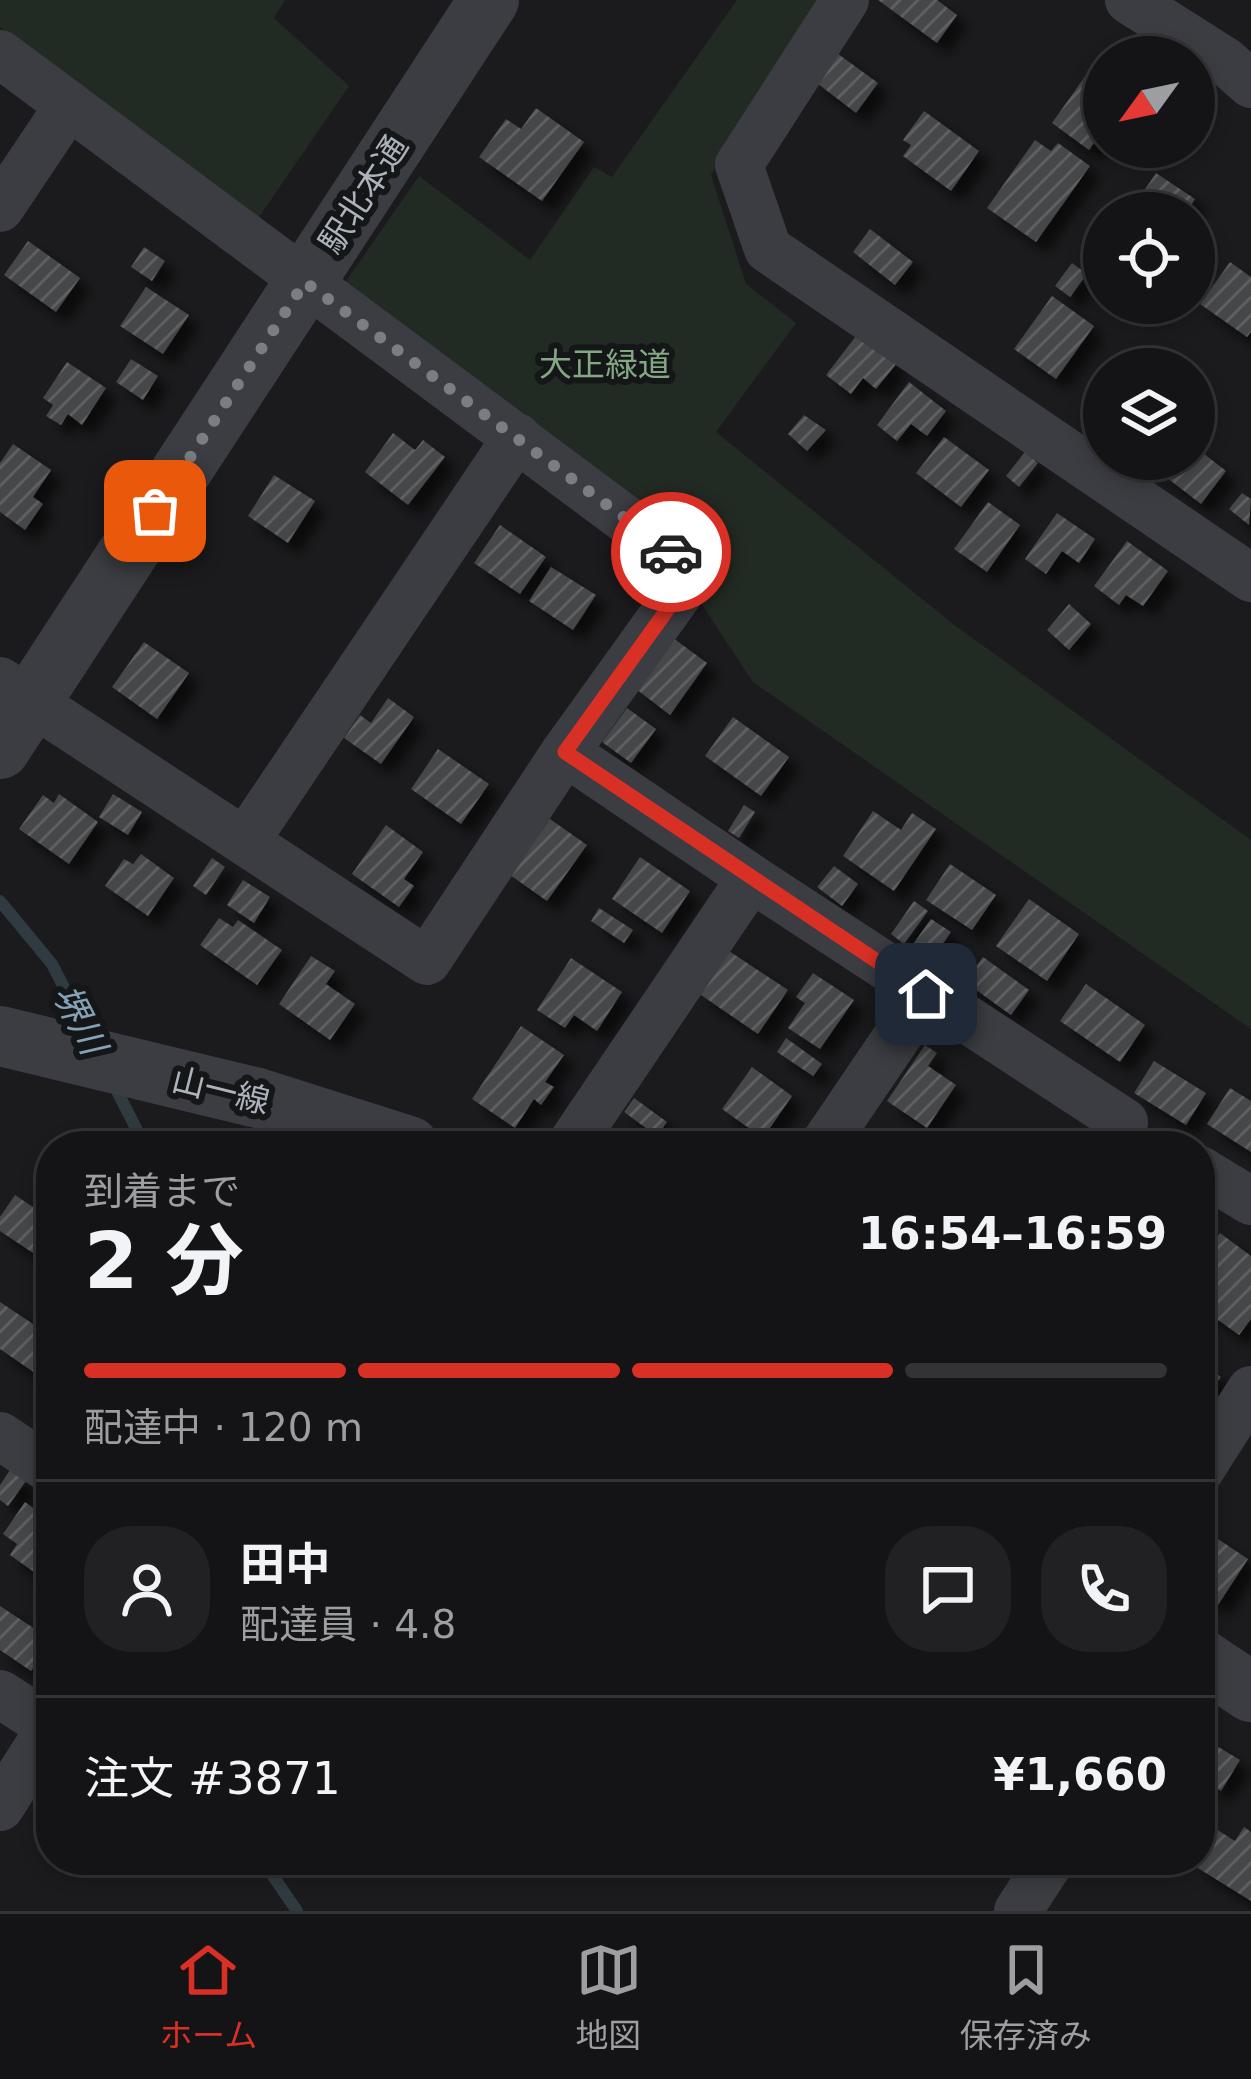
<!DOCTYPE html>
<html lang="ja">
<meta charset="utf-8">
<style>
body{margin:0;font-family:"DejaVu Sans","Noto Sans JP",sans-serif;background:#212123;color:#f1f3f6;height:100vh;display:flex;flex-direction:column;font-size:45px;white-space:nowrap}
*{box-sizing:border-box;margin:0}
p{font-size:39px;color:#9d9ea1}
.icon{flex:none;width:66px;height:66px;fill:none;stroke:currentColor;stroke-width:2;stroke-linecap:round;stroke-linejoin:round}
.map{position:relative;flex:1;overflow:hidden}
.side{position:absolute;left:36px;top:1131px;width:1179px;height:744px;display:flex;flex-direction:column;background:#141416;border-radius:48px;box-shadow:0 6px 18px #0003,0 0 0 3px #333335}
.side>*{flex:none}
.needle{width:78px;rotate:237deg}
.controls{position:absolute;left:1083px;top:36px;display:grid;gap:24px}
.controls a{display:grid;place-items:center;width:132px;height:132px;border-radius:50%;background:#141416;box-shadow:0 6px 18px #0003,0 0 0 3px #333335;font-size:60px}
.pin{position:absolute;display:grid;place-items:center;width:102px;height:102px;color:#fff;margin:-51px;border-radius:24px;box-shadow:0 6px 18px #0006}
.courier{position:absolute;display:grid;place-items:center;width:120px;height:120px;margin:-60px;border:9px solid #d93025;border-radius:50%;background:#fff;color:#222;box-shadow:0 3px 15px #0007}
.summary em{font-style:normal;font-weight:700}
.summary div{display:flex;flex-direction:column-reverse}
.summary{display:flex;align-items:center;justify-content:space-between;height:204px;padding:0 48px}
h1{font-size:78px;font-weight:700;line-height:90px}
.bar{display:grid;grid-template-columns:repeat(4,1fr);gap:18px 12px;align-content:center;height:144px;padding:0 48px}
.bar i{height:15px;border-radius:9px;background:#333335}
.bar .selected{background:#d93025}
.bar p{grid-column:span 4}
.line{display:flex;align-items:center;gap:30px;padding:0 48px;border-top:3px solid #333335}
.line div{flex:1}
.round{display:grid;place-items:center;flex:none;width:126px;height:126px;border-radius:48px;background:#212123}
.tab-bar{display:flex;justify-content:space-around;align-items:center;height:168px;border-top:3px solid #333335;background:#141416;font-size:33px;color:#9d9ea1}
.tab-bar a{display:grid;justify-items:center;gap:6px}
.tab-bar .selected{color:#d93025}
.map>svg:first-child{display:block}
.park{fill:#222b23}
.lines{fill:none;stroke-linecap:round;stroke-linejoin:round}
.stream{stroke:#303b41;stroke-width:12}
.building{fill:url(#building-hatch);filter:url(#shadow)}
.minor{stroke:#3b3d42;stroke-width:48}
.tertiary{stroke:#3b3d42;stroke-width:60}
.done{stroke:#7a7e84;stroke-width:12;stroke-dasharray:0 21.6}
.route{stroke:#d93025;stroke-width:15}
.labels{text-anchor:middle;stroke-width:12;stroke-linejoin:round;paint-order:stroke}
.street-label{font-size:33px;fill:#adb3bc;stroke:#151618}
.park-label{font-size:33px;fill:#84a784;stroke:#151618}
.water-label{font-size:36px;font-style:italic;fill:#85a2b7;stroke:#151618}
</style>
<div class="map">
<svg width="1251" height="1911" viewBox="0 0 1251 1911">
<defs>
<pattern id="building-hatch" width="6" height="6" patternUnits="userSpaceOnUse" patternTransform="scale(3)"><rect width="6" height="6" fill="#45464a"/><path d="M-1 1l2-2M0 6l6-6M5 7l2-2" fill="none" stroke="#5d5e62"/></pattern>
<filter id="shadow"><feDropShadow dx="11" dy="11" stdDeviation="6" flood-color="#0009"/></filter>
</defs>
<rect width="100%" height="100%" fill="#1b1b1d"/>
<g class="park">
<polygon points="0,0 285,0 274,18 349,86 257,220 0,27"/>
<polygon points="737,0 824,0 711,175 746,284 796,323 716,432 953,624 1251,840 1251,1029 753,682 693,591 326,310 419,176 530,260 594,167 612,177"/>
</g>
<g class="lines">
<g class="stream">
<polyline points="0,901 52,964 91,1040"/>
<polyline points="114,1085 145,1146"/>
<polyline points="262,1860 297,1911"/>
</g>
</g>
<g class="building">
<polygon points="878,0 937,0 957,15 937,43"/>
<polygon points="834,51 878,83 856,113 813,80"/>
<polygon points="1096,61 1104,66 1104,129 1089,150 1052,123"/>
<polygon points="536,108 584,142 542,201 479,157 506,119 521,129"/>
<polygon points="924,111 979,151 951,191 903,156 911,145 903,140"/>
<polygon points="1035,140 1051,151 1058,143 1090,166 1036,242 987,208"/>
<polygon points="1156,173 1195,199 1186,213 1129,213"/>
<polygon points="870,229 913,262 895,285 853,252"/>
<polygon points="28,241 80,278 56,312 4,275"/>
<polygon points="144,247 165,261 152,281 131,267"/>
<polygon points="1230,262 1251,277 1251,332 1247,337 1200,304"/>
<polygon points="1072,263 1087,274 1070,297 1055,286"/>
<polygon points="146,287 189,315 163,354 120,326"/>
<polygon points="1052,296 1094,326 1056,379 1014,349"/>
<polygon points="859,332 897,363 876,389 863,378 851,394 826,375"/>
<polygon points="131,359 158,376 143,400 116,382"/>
<polygon points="67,362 106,388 82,425 68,414 61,425 46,416 53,405 43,398"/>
<polygon points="909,382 946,411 927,436 911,424 897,441 877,425"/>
<polygon points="804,415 826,430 807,451 788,434"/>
<polygon points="393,433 415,450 423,440 445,457 408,505 365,472"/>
<polygon points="944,437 989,470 961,507 916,473"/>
<polygon points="13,444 51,470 33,497 43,504 25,530 0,512 0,463"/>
<polygon points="1194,446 1226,471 1201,504 1162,474 1173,459 1194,459"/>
<polygon points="1025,452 1038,463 1019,487 1006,476"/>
<polygon points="274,475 315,501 288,543 248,516"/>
<polygon points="1242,493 1251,499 1249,525 1229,509"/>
<polygon points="988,502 1020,525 987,572 954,549"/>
<polygon points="1057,513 1095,539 1079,563 1062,551 1046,574 1025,559"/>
<polygon points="500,525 546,557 520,594 474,563"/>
<polygon points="1127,541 1168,571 1143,606 1126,595 1119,605 1094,586"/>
<polygon points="551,567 596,595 573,630 529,601"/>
<polygon points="1069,604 1091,624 1069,650 1047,630"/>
<polygon points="673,638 707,663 670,715 636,689"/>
<polygon points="144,642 189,673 157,719 112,687"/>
<polygon points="388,698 414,717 381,764 344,738 360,715 371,723"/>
<polygon points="627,708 656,729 631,763 602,742"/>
<polygon points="733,717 789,757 761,796 705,756"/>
<polygon points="438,749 489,784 461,824 411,789"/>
<polygon points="59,794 98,822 69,864 19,829 43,795 54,803"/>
<polygon points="113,794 142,812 128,835 99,817"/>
<polygon points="744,805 755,812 739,838 728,831"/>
<polygon points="873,811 901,830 912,813 936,829 894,891 843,856"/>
<polygon points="550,819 587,845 547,901 510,875"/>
<polygon points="386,825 423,852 404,879 414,886 399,907 352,874"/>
<polygon points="141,854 174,878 148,916 105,886 124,859 133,864"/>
<polygon points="640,857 690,891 662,933 612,899"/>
<polygon points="212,858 225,867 206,895 193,886"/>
<polygon points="950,864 996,895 972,930 926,900"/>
<polygon points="834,866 858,884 842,906 817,887"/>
<polygon points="243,880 270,897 254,923 227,905"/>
<polygon points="1029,899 1079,934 1047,981 996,946"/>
<polygon points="914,901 928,911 904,944 891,934"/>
<polygon points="599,908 633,930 624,943 591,921"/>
<polygon points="219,918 233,927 238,920 282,950 257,985 200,945"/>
<polygon points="931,919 951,932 931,961 911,947"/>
<polygon points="726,949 788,990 758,1034 698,993"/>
<polygon points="311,956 335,971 326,984 355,1004 330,1040 279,1004"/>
<polygon points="983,957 1029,990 1011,1015 965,982"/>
<polygon points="571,958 622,992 597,1031 574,1015 565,1028 537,1010"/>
<polygon points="813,973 854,1000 820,1049 788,1028 805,1003 796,997"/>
<polygon points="1086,984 1145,1025 1120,1062 1060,1021"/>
<polygon points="521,1026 564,1055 545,1082 554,1087 541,1105 534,1099 515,1128 472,1099"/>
<polygon points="786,1038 822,1064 813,1076 777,1052"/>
<polygon points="925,1045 937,1053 928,1066 956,1085 927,1128 887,1101"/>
<polygon points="1154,1061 1206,1093 1186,1125 1134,1093"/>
<polygon points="752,1067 792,1096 763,1138 722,1109"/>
<polygon points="1230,1088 1251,1101 1251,1152 1207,1124"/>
<polygon points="634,1098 667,1122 657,1136 624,1112"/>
<polygon points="15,1195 51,1219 51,1265 0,1231 0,1217"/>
<polygon points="1220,1233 1251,1256 1251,1319 1239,1335 1200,1307 1200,1297 1213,1279 1200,1270 1200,1261"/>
<polygon points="0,1302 51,1336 51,1384 0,1349"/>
<polygon points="1200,1363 1221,1377 1208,1395 1200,1389"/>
<polygon points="10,1470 26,1481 8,1506 0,1500 0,1485"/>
<polygon points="25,1502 51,1521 51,1584 10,1555 17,1544 3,1534"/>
<polygon points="1200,1527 1248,1559 1218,1605 1202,1594 1207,1587 1200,1582"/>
<polygon points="0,1606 35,1629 43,1617 51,1622 51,1642 31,1671 0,1650"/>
<polygon points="1210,1742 1240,1760 1221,1791 1206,1782 1213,1770 1200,1762"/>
<polygon points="1244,1827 1251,1832 1251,1901 1193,1865 1200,1860 1200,1855 1216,1829 1235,1841"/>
</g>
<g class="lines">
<g class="minor">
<polyline points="845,0 739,165 768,249 1251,578"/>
<polyline points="1129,0 1225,61 1251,84"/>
<polyline points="0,54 695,571 565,752 751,878 1124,1122"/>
<polyline points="0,208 69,105"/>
<polyline points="0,681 427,961 565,752"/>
<polyline points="246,840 517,437"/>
<polyline points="570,1146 751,878"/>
<polyline points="823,1146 926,994"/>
<polyline points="1200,1170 1251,1201"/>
<polyline points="0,1436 51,1470"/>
<polyline points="1200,1470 1251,1390"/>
<polyline points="0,1694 51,1727 0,1807"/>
<polyline points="1018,1911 1051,1860"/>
</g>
<g class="tertiary">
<polyline points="0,749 489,0"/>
<polyline points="0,1036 258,1098 409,1146"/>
<polyline points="1200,1658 1251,1692"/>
</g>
</g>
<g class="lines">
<polyline class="done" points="155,511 305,282 671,552"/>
<polyline class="route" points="671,552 695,571 565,752 926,994"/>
</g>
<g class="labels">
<g class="street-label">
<text transform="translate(363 194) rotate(-57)" y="12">駅北本通</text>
<text transform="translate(221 1090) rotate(14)" y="12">山一線</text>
</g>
<g class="park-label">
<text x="605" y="376">大正緑道</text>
</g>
<g class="water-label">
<text transform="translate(80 1019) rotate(63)" y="13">堺川</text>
</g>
</g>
</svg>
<div class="controls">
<a><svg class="needle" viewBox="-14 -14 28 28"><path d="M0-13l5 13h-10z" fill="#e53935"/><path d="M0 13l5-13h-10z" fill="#9d9ea1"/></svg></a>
<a><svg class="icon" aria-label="locate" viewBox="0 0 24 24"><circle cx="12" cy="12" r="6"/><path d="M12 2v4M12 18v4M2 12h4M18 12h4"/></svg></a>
<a><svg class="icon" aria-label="layers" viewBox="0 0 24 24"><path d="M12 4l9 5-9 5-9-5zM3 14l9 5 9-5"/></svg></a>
</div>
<div class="pin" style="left:155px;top:511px;background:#ea580c"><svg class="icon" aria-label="bag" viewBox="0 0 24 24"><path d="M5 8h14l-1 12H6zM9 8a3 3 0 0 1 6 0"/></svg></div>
<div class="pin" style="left:926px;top:994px;background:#1f2937"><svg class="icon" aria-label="home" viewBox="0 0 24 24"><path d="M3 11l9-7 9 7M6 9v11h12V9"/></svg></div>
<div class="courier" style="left:671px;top:552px"><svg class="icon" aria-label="car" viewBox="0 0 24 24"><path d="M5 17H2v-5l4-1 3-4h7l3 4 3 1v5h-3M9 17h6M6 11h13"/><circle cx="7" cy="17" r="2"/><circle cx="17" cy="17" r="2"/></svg></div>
<section class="side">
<div class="summary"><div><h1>2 分</h1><p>到着まで</p></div><em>16:54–16:59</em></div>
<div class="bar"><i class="selected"></i><i class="selected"></i><i class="selected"></i><i></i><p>配達中 · 120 m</p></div>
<div class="line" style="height:216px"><a class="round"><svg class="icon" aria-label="person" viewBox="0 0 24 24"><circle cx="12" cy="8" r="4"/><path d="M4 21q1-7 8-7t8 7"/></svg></a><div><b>田中</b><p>配達員 · 4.8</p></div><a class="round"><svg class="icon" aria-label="chat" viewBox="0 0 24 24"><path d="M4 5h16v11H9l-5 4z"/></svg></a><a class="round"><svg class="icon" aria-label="phone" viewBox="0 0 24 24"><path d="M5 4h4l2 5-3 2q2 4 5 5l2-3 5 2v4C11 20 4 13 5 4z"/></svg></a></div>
<div class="line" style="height:156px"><div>注文 #3871</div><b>¥1,660</b></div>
</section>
</div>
<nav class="tab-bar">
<a class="selected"><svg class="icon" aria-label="home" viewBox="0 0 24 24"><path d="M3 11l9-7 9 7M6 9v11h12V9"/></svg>ホーム</a>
<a><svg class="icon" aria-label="map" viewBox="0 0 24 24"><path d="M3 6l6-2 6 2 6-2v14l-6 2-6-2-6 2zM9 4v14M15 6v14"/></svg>地図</a>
<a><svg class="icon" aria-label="saved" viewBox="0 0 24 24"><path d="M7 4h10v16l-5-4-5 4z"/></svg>保存済み</a>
</nav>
